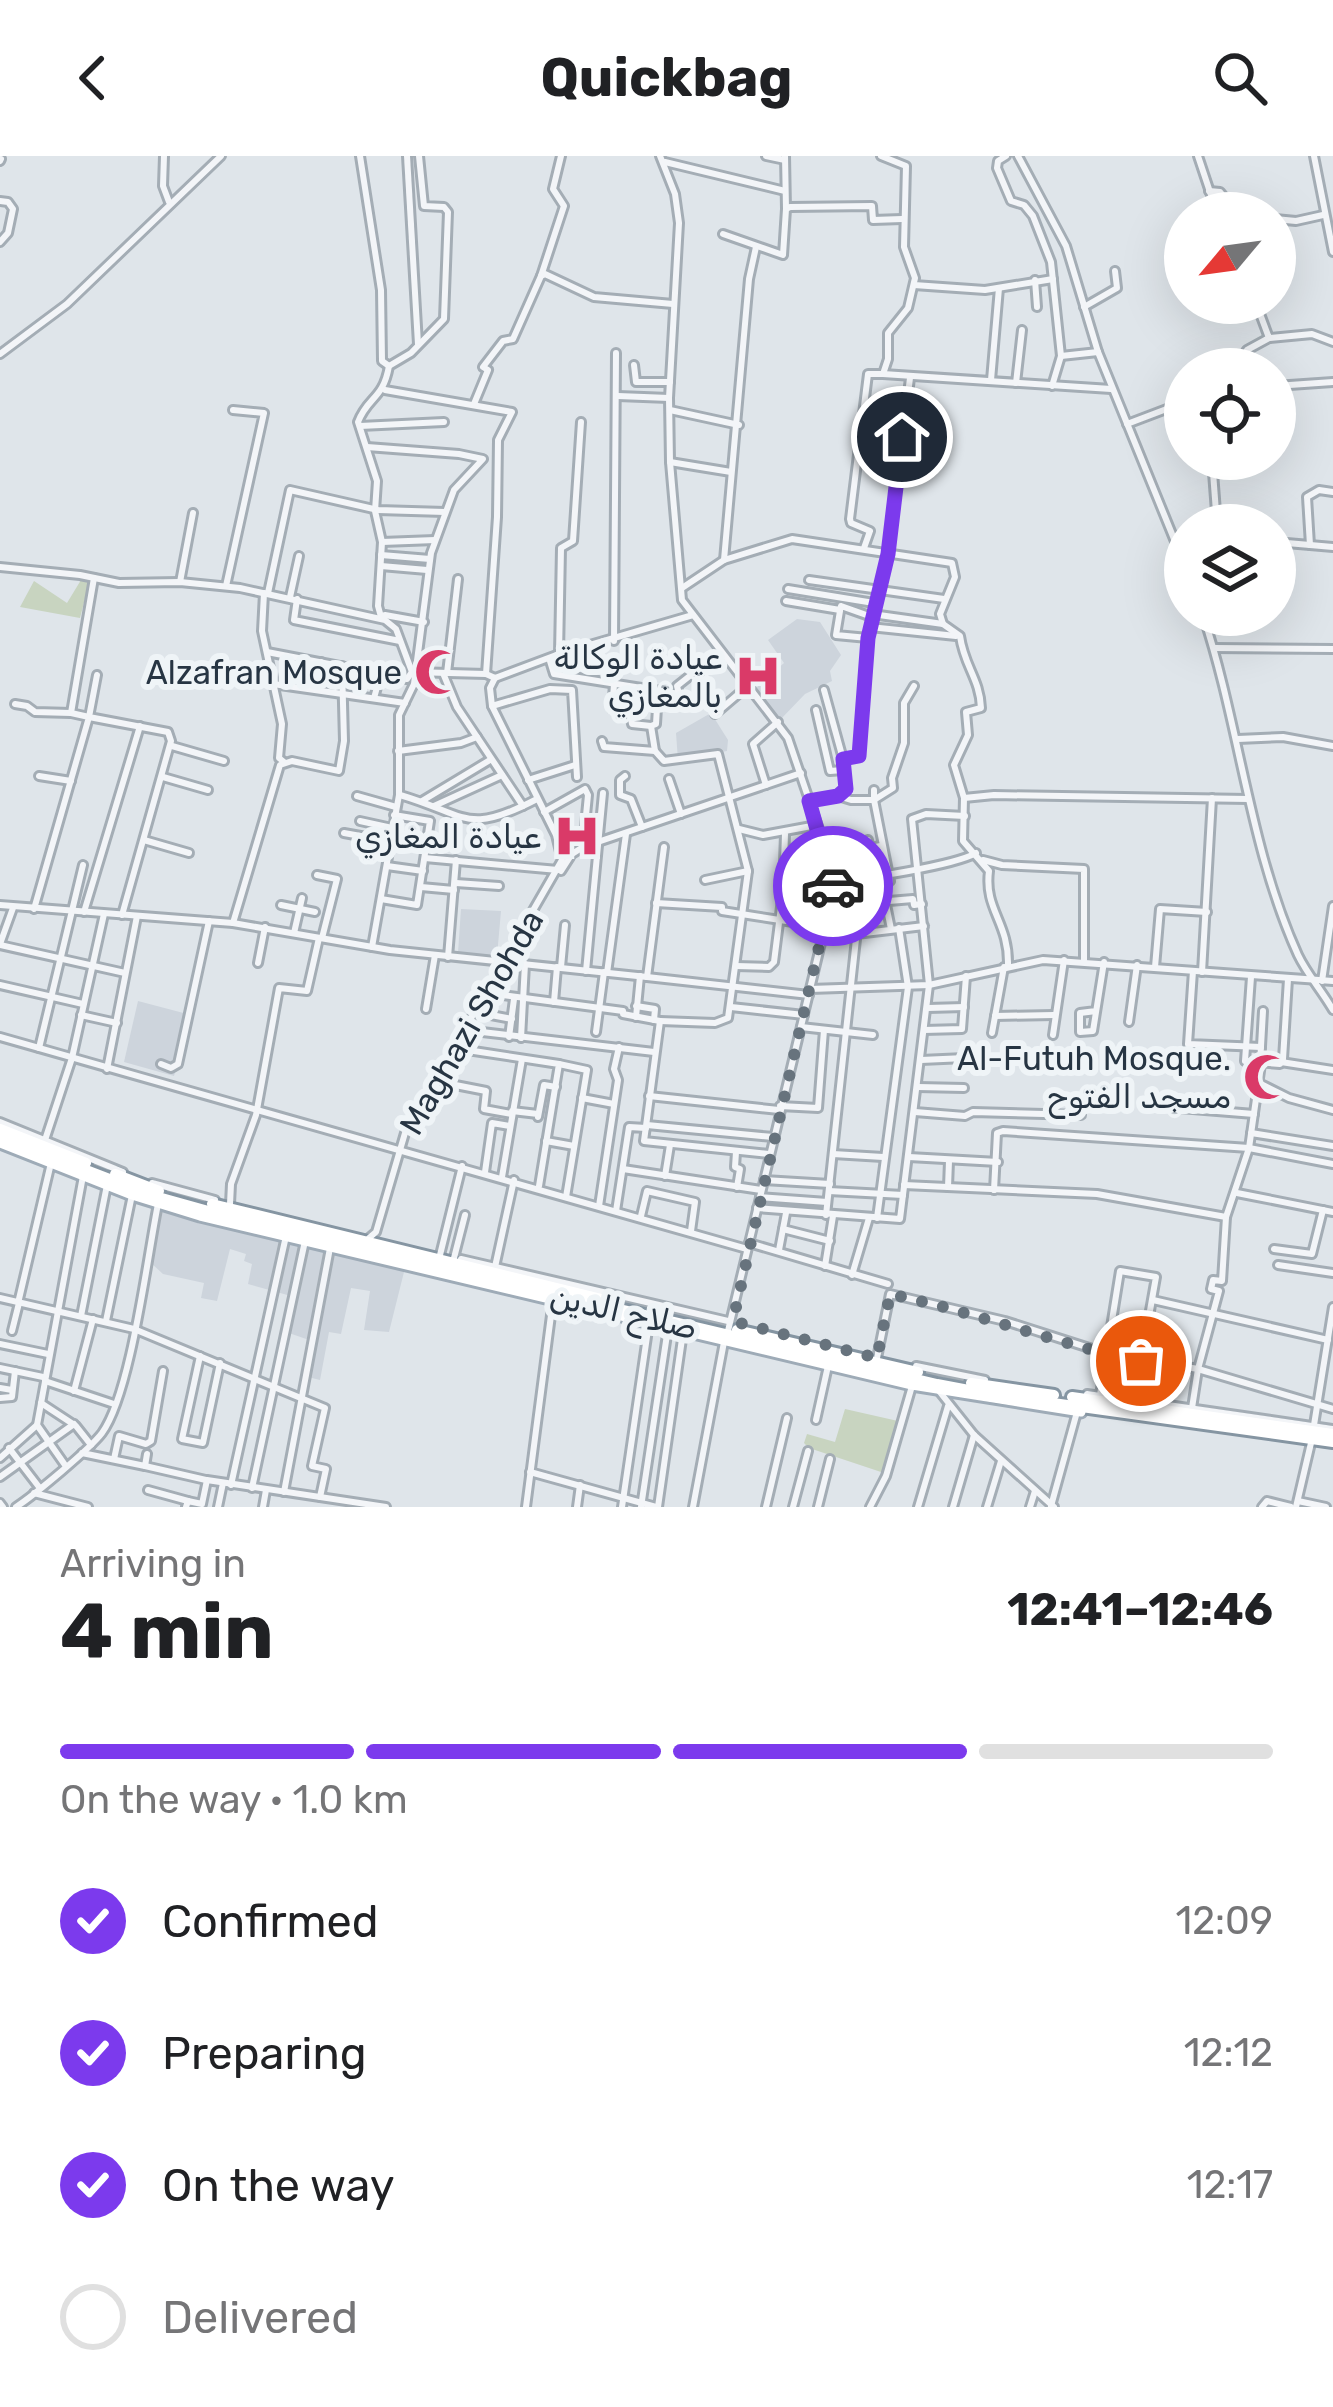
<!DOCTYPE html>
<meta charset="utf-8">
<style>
body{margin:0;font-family:Rubik,"Noto Sans Arabic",sans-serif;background:#f6f6f6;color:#202124;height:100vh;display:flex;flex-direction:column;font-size:45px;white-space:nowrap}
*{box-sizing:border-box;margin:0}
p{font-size:39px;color:#757577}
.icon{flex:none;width:66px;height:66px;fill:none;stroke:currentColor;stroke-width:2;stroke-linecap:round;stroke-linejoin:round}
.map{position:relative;height:1351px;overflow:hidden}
.drawer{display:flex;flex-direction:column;background:#fff;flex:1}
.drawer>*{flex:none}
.needle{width:78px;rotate:241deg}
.controls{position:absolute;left:1164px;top:36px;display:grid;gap:24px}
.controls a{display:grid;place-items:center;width:132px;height:132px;border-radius:50%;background:#fff;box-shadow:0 12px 48px #0002;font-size:60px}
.pin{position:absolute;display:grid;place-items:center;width:102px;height:102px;color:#fff;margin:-51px;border:6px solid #fff;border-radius:50%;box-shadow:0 3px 12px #0007}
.courier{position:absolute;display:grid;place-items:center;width:120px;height:120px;margin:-60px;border:9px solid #7c3aed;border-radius:50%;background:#fff;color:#222;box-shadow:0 3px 15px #0007}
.head em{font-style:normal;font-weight:700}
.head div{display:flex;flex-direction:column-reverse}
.head{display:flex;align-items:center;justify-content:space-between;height:204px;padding:0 60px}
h1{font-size:78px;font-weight:700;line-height:90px}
.bar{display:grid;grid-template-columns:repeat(4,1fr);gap:18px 12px;align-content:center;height:144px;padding:0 60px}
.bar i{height:15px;border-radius:9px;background:#e0e0e0}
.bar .current{background:#7c3aed}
.bar p{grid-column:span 4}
ol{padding:0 60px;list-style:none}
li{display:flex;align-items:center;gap:36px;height:132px}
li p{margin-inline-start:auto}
li .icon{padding:12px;border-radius:50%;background:#7c3aed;color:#fff;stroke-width:4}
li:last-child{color:#757577}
li i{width:66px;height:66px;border:6px solid #e0e0e0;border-radius:50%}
header{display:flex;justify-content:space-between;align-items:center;height:156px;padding:0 60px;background:#fff;font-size:54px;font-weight:700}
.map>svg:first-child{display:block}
.built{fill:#cdd4dc}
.green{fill:#c8d4c0}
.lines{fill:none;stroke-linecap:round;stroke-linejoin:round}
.minor-casing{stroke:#a4adb5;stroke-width:12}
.major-casing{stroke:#9eabb7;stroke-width:15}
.highway-casing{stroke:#8595a2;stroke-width:16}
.minor{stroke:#f3f5f8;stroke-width:6}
.major{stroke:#fff;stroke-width:9}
.highway{stroke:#fff;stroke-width:10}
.done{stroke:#67737d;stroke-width:12;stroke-dasharray:0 21.6}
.route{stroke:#7c3aed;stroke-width:15}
.labels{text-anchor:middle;stroke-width:12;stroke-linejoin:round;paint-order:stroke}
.poi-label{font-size:33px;fill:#273543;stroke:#eff4f7;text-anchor:end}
.street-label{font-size:33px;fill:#273543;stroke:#eff4f7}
</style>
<header><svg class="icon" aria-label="back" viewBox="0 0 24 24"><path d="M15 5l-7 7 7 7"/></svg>Quickbag<svg class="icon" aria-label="search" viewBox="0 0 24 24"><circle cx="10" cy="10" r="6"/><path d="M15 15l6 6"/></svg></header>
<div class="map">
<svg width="1333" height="1351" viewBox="0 0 1333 1351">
<rect width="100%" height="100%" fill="#dfe5ea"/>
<g class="built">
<polygon points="797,463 820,466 841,499 830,515 832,525 805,538 780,564 755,533 784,507 768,484"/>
<polygon points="711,557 728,584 727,595 678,604 676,577"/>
<polygon points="461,753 501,755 497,800 458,797"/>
<polygon points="138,845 191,859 174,920 124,906"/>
<polygon points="160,1052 405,1112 389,1176 364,1174 370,1135 351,1132 341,1178 329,1176 320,1224 308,1221 315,1186 283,1175 291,1140 248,1128 252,1108 244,1105 246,1098 230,1093 217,1145 201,1142 204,1127 163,1118 151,1107"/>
</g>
<g class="green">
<polygon points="81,424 89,427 80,462 20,451 34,425 67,447"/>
<polygon points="845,1253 898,1265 884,1317 809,1292 804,1287 807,1278 835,1286"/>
</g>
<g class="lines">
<defs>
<g id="minor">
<polyline points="164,0 163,30 169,46"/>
<polyline points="360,0 381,134 382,205 389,210"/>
<polyline points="407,0 418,188"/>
<path d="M419 0 424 50 444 51 448 56 444 163 411 197 389 210C383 244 368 240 358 266L377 325 375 355 382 386 378 450 381 461 385 459 424 466"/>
<polyline points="660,0 675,38 679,67 669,242 670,306 682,444 788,582 823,685 833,737 727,1179"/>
<polyline points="766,0 785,4"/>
<polyline points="785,0 786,53"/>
<polyline points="1006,0 998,5 997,12 1011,45 1024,49 1033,60 1051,106 1061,200 1052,230"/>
<polyline points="1018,0 1066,90 1098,196 1185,410"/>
<polyline points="1198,0 1217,57"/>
<polyline points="1314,0 1333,96"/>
<polyline points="0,5 1,3"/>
<polyline points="665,6 785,35"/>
<polyline points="1209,35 1220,36 1237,57"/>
<polyline points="0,45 8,46 13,53 8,77 0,86"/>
<polyline points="1275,63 1296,65 1323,59"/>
<polyline points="723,78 783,99 786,53 790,51 872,50 873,64 902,63"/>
<polyline points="541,120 564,50 553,33 561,0"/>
<polyline points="1035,124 1037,151"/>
<polyline points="914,129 985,134 1053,123"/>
<polyline points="1256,147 1269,182 1312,178 1333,186"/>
<polyline points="1084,151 1117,132 1115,115"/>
<polyline points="0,198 67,148 221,0"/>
<polyline points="1061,200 1098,196"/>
<polyline points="634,209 636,226 670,226"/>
<polyline points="1235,213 1247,194 1269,182"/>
<polyline points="883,218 1111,233"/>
<polyline points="991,224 999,132"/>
<polyline points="1016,227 1022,174"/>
<polyline points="1275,230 1333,226"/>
<polyline points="385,234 512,256 498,284 497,361 486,518"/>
<polyline points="618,240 669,242"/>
<polyline points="474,248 488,214 483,211 503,185 513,183 541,120 545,118 594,141 673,148"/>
<polyline points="670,254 739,269"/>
<polyline points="1127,268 1185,246"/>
<polyline points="360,270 444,266"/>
<polyline points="367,291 459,298 483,303 454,334 431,397 414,528 399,559 399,639 372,791"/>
<polyline points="1212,303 1217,369"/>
<polyline points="670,306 731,316"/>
<polyline points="382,386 435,384"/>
<polyline points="1275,386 1310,389 1307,341 1319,334 1333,336"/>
<polyline points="1310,389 1333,391"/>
<polyline points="864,392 870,375 851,367 850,363 868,218 883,218 888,203 888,177 908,152 915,122 904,91 906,10 881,0"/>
<polyline points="381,399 430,403"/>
<polyline points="724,404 749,123 756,91"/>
<polyline points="381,410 427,414"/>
<polyline points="0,411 80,419 119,427 180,426 240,432 385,464 396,473 412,516 486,518 495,522 559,498 693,459"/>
<polyline points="809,424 944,443"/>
<polyline points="180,426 193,357"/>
<polyline points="226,430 264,257 233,254"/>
<path d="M682 432 724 404 792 383 952 407 955 421 940 458 943 468 960 480C964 510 980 523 981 552L966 556 968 579 954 609 964 642 963 685 989 715C984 754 1009 766 1008 809"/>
<polyline points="788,433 874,447"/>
<polyline points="264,437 262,475 282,568 279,602 284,606"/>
<polyline points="268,437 290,334 378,354 445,356"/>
<polyline points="290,441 299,400"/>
<polyline points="297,443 294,464 400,485"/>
<polyline points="786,445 840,454 841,450 872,461"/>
<polyline points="840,455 836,479 868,482"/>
<polyline points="872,458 943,468"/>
<path d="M1203 459C1240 571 1249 691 1298 799 1307 818 1322 835 1333 854"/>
<polyline points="870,471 956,480"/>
<polyline points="614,485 616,197"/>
<polyline points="1214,492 1333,493"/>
<polyline points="267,496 407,523 412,516"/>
<polyline points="559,498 561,392 573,385 581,266"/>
<polyline points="550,505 554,518 679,538 677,530 720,496"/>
<polyline points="443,517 457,551 523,650"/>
<polyline points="447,517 458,423"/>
<polyline points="97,519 89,561 168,576 171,585 122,759"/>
<polyline points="283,527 288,501"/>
<polyline points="273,528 405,547"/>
<polyline points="625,531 632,568 651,570"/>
<polyline points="317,532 321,506"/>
<polyline points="374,542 381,517"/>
<polyline points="15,548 27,550 35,556 71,557"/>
<polyline points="492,550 550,533 572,534 577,621"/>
<polyline points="612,553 614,529"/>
<polyline points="816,554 830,615 843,614"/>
<polyline points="715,558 749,529"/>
<polyline points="1238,583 1283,581 1333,590"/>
<polyline points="602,585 604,591 655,595 664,605 718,598 748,715 728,862 715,867 660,865"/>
<polyline points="172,590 224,605"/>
<polyline points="398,595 461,587 477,581"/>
<polyline points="655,595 651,570 656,568 658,535"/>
<polyline points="843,603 859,600 868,482 888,398 910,222"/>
<polyline points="39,620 71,625"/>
<polyline points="625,620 620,624 620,639 631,643 642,671"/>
<polyline points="163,621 208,634"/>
<polyline points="669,623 681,658"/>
<polyline points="528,624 575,609"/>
<polyline points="766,629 753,588 778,566"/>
<polyline points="874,634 874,644 893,632 892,622 904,587 904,547 914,530"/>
<path d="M400 639C468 659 466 680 537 643"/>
<polyline points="357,640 396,651"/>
<polyline points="838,640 851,644 874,644 890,725 882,729 891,773"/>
<polyline points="964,642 994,639 1248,643"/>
<polyline points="422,645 490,604"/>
<polyline points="809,645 838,640 846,633 843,603 824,534"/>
<polyline points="434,650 502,619"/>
<polyline points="544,656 585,633 588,639 583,690"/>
<polyline points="360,665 392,672"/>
<polyline points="739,673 763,679 817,669"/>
<polyline points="344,677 427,692"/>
<polyline points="144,684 189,697"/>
<polyline points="868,684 869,692 881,690"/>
<polygon points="566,691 572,695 568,701 562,697"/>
<polyline points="572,698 583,691 801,617"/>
<polyline points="425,702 558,714"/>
<polyline points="983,704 1002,709 1084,713 1084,804"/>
<polyline points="387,710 423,715"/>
<polyline points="561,715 570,701"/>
<polyline points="317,719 337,723 322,782"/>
<polyline points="705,724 748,715"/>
<path d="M834 724C860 725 955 709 976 697"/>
<polyline points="456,727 499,730"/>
<polyline points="421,731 454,734"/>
<polyline points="783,735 802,737"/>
<polyline points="381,743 417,749 430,665 394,659"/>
<polyline points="889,745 913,743 914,749 922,748"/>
<polyline points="656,747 722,751 722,755 825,771"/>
<polyline points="0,749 233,767 390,794 647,821 664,691"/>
<polyline points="281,749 315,756"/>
<polyline points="34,753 89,561 71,557 94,422"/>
<polyline points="84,756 140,570"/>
<polyline points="233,767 280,609 292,605 339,615 344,585 342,510"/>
<polyline points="294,777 302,742"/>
<polyline points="856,778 924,770"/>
<polyline points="0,788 13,752"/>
<polyline points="0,789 125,817"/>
<polyline points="448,801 456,704"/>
<polyline points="258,807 265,771"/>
<polyline points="736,810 769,811 774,806 783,735 785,678"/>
<polyline points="561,811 565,769"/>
<polyline points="1155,811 1160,753 1207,756"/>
<polyline points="586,815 603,637"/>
<polyline points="1193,815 1188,888 1261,891"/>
<polyline points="1202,816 1212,642"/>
<polyline points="607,817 626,678"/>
<polyline points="647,821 809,839"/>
<polyline points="1251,821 1245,905 1280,908 1283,903 1288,823"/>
<polyline points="1322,825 1333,750"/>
<polyline points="0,829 83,848"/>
<polyline points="810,833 929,829 1043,804 1333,825"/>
<polyline points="487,837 623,855 623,858 660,865 644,985 769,998"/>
<polyline points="554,846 557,811"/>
<polyline points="636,850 655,853 654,864"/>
<polyline points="731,851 804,859"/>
<polyline points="928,852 964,851"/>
<polyline points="426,853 435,799"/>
<polyline points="1096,855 1080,857 1080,876 1093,875 1104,806"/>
<polyline points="475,856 512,863"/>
<polyline points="81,859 117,867"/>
<polyline points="995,860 1054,859"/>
<polyline points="636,861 640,820"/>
<polyline points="1129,866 1137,809"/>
<polyline points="801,871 873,879"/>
<polyline points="465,874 654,896"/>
<polyline points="924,874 962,873 966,820"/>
<polyline points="596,876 604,816"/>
<polyline points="992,877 1004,811"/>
<polyline points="1053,879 1064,804"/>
<polyline points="0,881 747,1093"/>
<polyline points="509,881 514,843"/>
<polyline points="521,882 525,808"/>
<polyline points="39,892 83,709"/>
<polyline points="454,892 559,908 539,1030"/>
<polyline points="921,904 965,902"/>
<polyline points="1281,906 1333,914"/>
<polyline points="161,908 171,912 178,908 209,765"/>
<polyline points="559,908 587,914 566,1041"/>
<polyline points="1260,908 1263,855"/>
<polyline points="107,913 137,760"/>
<polyline points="435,925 486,935 484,953 511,958"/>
<polyline points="1259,927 1289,942 1333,954"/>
<polyline points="918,931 964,932"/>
<polyline points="649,940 779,954"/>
<polyline points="582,942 614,948"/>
<polyline points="780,950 818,952 824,874"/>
<polyline points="1168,951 1254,958"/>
<polyline points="512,955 538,958"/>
<polyline points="915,956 965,960 973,956 1081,959"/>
<polyline points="538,961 544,929 556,931"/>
<polyline points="0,966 123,1016"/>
<polyline points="647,969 773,981"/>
<polyline points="1251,977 1333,990"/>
<polyline points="45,984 72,902 104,758"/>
<polyline points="546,985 574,990"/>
<polyline points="736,996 735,1011 740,1013 737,1031"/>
<polyline points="833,998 883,1001"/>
<polyline points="909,1001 998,1006"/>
<polyline points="623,1013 761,1034"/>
<polyline points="485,1016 492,967 510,970"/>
<polyline points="665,1020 670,989"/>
<polyline points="502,1021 522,903"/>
<polyline points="764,1024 830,1028"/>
<polyline points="152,1027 215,1044"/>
<polyline points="904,1029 1097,1038 1226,1061"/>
<polyline points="948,1031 949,1005"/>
<polyline points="994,1034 997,977 1003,975 1249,992 1333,1008"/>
<polyline points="829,1035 903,1039"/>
<polyline points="1237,1037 1333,1056"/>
<polyline points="760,1041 827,1046"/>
<polyline points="230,1048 231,1028 256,959 279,832 307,835 319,782"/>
<polyline points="599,1050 618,924 614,913 619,891"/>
<polyline points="757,1052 900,1063 929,829 912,663 926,658 965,660"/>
<polyline points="616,1055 629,971 646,972"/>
<polyline points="826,1059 856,783 852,725"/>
<polyline points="641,1060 647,1035 695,1046 691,1075"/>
<polyline points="877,1062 908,831 899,772"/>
<polyline points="783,1073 830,1085"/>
<polyline points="369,1082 376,1076 405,977 562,704 556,679 492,550 490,532 495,522"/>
<polyline points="749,1087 888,1128"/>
<polyline points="1274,1093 1312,1098 1323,1054"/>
<polyline points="779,1094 786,1057"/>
<polyline points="440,1099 462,1010"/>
<polyline points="454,1102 465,1059"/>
<polyline points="461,1103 728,1165"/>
<polyline points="1278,1109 1333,1117"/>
<polyline points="825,1110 833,1060"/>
<polyline points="495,1111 514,1024"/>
<polyline points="852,1119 869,1062"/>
<polyline points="0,1142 134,1173 325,1252 312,1310 326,1313 320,1341"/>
<polyline points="19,1143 51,1007"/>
<polyline points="1153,1144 1328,1184"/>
<polyline points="81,1160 107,1029"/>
<polyline points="106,1165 132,1039"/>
<polyline points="12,1175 19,1147"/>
<polyline points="0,1188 48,1198"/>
<polyline points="200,1200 182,1283 203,1287 220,1207"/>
<polyline points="877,1202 890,1138 1005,1165 1105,1197 1198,1213 1333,1253"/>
<polyline points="916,1210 985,1224"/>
<polyline points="0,1212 43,1221"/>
<polyline points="45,1225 114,1248"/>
<polyline points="0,1232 12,1234"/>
<polyline points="74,1235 93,1163"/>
<polyline points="939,1235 974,1279 1054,1351"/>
<polyline points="1087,1238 1122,1243"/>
<polyline points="1100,1239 1120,1115 1156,1121 1141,1205"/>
<polyline points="0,1242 12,1241 15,1215"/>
<polyline points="1147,1246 1333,1273"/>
<polyline points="41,1247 76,1270 91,1289"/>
<polyline points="1192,1252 1198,1213 1219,1135 1211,1133 1213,1124 1222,1125 1226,1061 1249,992 1261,908"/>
<polyline points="816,1264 828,1210"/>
<polyline points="1314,1269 1333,1151"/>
<polyline points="9,1292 39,1331"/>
<polyline points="82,1297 145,1310 147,1298"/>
<polyline points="0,1302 37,1269"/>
<polyline points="114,1303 119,1280 146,1288 151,1285 163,1215"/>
<polyline points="65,1309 37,1269 83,1020"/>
<polyline points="145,1310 206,1324"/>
<polyline points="530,1316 656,1351"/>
<polyline points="0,1321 74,1268"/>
<polyline points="231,1329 286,1080"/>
<polyline points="252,1332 305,1085"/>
<polyline points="148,1334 188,1345"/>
<polyline points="284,1336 330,1092"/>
<polyline points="34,1337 88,1351"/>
<polyline points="1298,1345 1326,1351"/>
<polyline points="0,1347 3,1351"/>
<polyline points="1051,1350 1077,1256"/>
<path d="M16 1351C33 1340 90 1293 102 1277 131 1237 147 1102 158 1048"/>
<polyline points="186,1351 188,1345 202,1348 207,1324 386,1351"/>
<polyline points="218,1351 223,1327"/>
<polyline points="263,1351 266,1334"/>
<polyline points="526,1351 553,1144"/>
<polyline points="577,1351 580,1329"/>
<polyline points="622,1351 649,1167"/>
<polyline points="641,1351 668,1172"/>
<polyline points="658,1351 683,1176"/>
<polyline points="693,1351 724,1186"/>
<polyline points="766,1351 787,1262"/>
<polyline points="793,1351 808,1295"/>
<polyline points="818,1351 830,1303"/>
<polyline points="870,1351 886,1320 912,1230"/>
<polyline points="918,1351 948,1250"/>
<polyline points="953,1351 974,1279"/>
<polyline points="987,1351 1001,1305"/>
<polyline points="1030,1351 1035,1335"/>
<polyline points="1262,1351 1267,1345 1291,1351"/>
<polyline points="1296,1351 1311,1287"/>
</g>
<polyline id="major" points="0,987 132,1039 200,1060 912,1229 1081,1256"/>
<g id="highway">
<polyline points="0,973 86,1007"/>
<polyline points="0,981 151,1039 237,1063 937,1228 995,1239 1333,1286"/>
<polyline points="115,1018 159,1035"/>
<polyline points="212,1048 614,1146"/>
<polyline points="737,1174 918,1216"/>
<polyline points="971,1227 1054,1239"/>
<polyline points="1072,1241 1333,1278"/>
</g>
</defs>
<use href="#minor" class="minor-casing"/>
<use href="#major" class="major-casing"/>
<use href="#highway" class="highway-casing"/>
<use href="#minor" class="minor"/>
<use href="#major" class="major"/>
<use href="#highway" class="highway"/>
</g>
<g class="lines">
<path class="done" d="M833 730 734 1160 736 1166 877 1202 890 1138C975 1156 1056 1188 1141 1205"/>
<polyline class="route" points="833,730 809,645 838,640 846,633 843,603 859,600 868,482 888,398 902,281"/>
</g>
<defs>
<symbol id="mosque-bare" viewBox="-9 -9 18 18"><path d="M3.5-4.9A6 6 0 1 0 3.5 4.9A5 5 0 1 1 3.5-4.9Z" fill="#da3a68" stroke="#eff4f7" stroke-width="2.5" paint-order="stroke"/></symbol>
<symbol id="hospital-bare" viewBox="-9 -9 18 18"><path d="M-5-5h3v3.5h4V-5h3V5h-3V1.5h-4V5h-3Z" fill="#da3a68" stroke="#eff4f7" stroke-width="2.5" paint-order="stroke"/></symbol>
</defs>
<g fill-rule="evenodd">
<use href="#mosque-bare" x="405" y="483" width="66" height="66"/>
<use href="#hospital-bare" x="725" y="487" width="66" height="66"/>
<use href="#hospital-bare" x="544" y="647" width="66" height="66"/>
<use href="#mosque-bare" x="1234" y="888" width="66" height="66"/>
</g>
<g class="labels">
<g class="poi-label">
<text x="722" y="513">عيادة الوكالة<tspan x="722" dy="38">بالمغازي</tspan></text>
<text x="402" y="528">Alzafran Mosque</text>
<text x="541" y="692">عيادة المغازي</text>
<text x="1231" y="914">Al-Futuh Mosque.<tspan x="1231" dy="38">مسجد الفتوح</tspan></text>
</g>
<g class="street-label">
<text transform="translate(471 866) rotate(-60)" y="12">Maghazi Shohda</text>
<text transform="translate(624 1155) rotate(13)" y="12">صلاح الدين</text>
</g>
</g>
</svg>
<div class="controls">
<a><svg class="needle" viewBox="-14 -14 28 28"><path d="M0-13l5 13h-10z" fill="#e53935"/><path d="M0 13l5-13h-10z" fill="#757577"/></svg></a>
<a><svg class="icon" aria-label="locate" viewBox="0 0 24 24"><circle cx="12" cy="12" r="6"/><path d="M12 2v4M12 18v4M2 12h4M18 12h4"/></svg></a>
<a><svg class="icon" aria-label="layers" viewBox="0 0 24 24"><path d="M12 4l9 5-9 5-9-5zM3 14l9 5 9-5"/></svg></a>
</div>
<div class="pin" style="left:1141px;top:1205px;background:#ea580c"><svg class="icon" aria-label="bag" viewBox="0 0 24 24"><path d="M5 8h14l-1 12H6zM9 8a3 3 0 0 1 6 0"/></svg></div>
<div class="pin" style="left:902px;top:281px;background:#1f2937"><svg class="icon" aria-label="home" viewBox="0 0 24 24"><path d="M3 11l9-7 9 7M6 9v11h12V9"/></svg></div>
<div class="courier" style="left:833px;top:730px"><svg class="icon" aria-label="car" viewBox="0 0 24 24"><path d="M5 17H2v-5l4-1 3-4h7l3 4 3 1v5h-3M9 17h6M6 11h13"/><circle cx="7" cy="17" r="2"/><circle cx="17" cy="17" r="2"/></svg></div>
</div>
<section class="drawer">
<div class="head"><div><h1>4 min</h1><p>Arriving in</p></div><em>12:41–12:46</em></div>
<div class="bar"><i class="current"></i><i class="current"></i><i class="current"></i><i></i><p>On the way · 1.0 km</p></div>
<ol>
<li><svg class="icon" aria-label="check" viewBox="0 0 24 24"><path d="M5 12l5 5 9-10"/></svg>Confirmed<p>12:09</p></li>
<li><svg class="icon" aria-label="check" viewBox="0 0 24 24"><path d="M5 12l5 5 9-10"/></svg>Preparing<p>12:12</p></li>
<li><svg class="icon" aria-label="check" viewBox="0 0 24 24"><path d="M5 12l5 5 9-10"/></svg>On the way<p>12:17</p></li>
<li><i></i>Delivered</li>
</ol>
</section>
